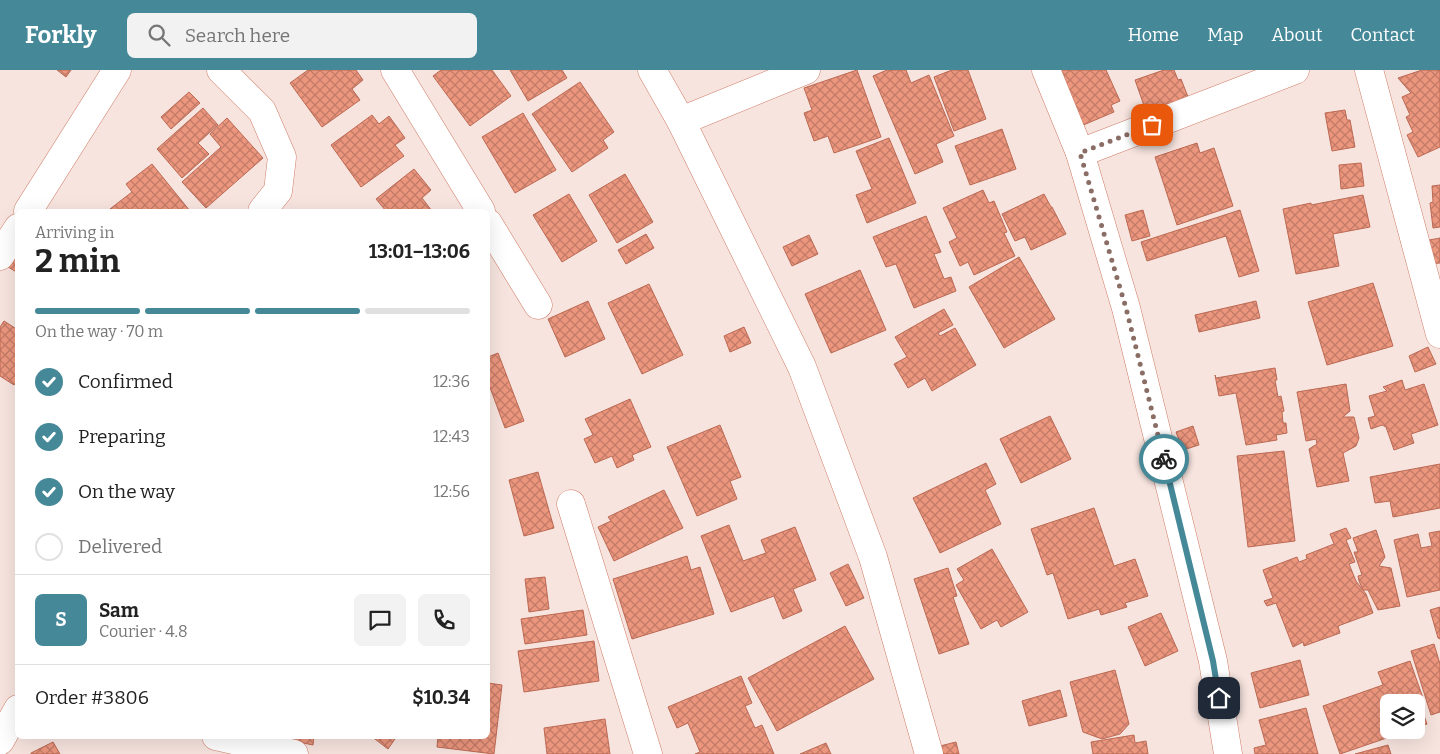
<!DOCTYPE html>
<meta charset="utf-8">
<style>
body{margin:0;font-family:Bitter,serif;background:#f2f2f2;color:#222;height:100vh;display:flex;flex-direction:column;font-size:19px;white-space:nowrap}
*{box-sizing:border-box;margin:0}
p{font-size:16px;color:#767676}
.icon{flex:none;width:28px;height:28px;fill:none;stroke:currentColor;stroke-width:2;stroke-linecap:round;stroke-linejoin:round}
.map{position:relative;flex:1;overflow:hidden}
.drawer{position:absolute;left:15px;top:139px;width:475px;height:530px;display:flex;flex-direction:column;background:#fff;border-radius:8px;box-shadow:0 5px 20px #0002}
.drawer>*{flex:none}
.tools{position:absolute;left:1380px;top:624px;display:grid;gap:10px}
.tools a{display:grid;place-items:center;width:45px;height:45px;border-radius:8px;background:#fff;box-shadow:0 5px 20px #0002;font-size:25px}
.pin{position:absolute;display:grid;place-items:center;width:42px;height:42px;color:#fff;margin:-21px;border-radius:10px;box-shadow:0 2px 8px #0006}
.courier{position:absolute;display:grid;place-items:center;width:50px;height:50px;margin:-25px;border:4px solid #458898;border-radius:50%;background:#fff;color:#222;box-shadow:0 1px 6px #0007}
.head em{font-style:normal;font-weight:700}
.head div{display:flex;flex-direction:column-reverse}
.head{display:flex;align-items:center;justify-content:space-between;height:85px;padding:0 20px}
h1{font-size:32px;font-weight:700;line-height:38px}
.bar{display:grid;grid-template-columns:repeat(4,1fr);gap:8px 5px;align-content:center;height:60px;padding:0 20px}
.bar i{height:6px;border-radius:4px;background:#e0e0e0}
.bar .active{background:#458898}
.bar p{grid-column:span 4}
.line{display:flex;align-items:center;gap:12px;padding:0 20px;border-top:1px solid #e0e0e0}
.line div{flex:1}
.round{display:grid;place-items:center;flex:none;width:52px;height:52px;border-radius:8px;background:#f2f2f2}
ol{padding:0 20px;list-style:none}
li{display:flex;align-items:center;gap:15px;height:55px}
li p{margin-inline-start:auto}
li .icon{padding:5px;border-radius:50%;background:#458898;color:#fff;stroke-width:4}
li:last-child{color:#767676}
li i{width:28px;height:28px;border:2px solid #e0e0e0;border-radius:50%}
header{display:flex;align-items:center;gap:30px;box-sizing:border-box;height:70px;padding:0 25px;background:#458898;color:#fff}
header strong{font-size:24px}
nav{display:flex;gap:28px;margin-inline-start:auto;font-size:18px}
.search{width:350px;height:45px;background:#f2f2f2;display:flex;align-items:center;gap:12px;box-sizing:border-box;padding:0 18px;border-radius:8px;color:#767676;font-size:19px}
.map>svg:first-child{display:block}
.building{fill:url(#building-cross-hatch);stroke:#bb6953}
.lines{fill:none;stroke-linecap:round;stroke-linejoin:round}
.minor-casing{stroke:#cf7c65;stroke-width:29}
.minor{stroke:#fff;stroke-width:28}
.done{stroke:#8a6d65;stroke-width:5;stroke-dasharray:0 9}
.route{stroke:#458898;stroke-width:6}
</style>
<header>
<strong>Forkly</strong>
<div class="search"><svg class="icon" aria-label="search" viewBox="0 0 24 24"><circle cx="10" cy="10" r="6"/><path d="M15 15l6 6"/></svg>Search here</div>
<nav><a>Home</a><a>Map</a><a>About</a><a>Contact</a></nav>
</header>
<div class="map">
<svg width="1440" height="684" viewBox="0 0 1440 684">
<defs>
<pattern id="building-cross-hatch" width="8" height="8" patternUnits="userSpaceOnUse" patternTransform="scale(1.25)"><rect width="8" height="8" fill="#ec967e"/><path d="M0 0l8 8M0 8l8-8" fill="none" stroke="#c27b67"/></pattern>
</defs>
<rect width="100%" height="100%" fill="#f7e4df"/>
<g class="building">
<polygon points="57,0 71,0 66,7"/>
<polygon points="308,0 356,0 363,10 352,19 360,30 322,57 290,13"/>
<polygon points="441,0 492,0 511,26 470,56 433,6"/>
<polygon points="510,0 562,0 567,8 528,31"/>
<polygon points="857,0 881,67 834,83 828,66 814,71 804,43 812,40 804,18"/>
<polygon points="887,0 906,0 911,13 929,5 954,66 936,74 943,92 915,104 873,6"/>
<polygon points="952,0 968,0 986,49 954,61 934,7"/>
<polygon points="1057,0 1106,0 1120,31 1111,35 1114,42 1081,56"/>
<polygon points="1164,0 1174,0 1178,10 1181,9 1190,32 1148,47 1135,10"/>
<polygon points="1422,0 1434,0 1435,1 1440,0 1440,77 1418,87 1407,65 1413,62 1406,47 1410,45 1402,27 1411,23 1398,8"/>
<polygon points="580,12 614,62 603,70 608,78 572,102 532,44"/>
<polygon points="189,22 200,33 171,59 161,47"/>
<polygon points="203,38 218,55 198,73 209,84 182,108 157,79"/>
<polygon points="1345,40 1347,50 1350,50 1355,77 1332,81 1325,43"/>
<polygon points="523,43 556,100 515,123 482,67"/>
<polygon points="372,45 379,54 389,46 405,68 395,75 404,86 361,117 331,75"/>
<polygon points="227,48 263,88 206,138 182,112 221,77 210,64"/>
<polygon points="1002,59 1016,99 970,115 955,76"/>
<polygon points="889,68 916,133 867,153 856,125 872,119 856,81"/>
<polygon points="1197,73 1200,83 1214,78 1233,136 1177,155 1155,87"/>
<polygon points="1361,93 1364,116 1341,119 1339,95"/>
<polygon points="152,94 190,141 112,141 110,139 132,122 126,114"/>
<polygon points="414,99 431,120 422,128 432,141 386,141 376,129"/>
<polygon points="625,104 653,152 617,173 589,125"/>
<polygon points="1440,115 1440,157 1433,158 1430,133 1433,132 1432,116"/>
<polygon points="983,120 989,133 994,131 1007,162 1004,163 1015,186 974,205 968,192 960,196 949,172 957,168 943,138"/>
<polygon points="569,124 597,171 562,192 533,145"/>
<polygon points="1044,124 1051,137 1052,137 1066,164 1031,180 1025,167 1015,171 1002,144"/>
<polygon points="1363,125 1370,157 1333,164 1339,196 1296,204 1283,139 1311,133 1311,135"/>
<polygon points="1143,140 1150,166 1132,171 1125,145"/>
<polygon points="1240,140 1259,201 1239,207 1226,166 1147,191 1141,172"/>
<polygon points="926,146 941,182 934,184 944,209 951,207 956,221 914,238 896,194 886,197 873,167"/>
<polygon points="646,164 654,178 626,194 618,180"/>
<polygon points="809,165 818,184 792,196 783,177"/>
<polygon points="1440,168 1440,193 1427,194 1424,171"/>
<polygon points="18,177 18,203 5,195"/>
<polygon points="1019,187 1055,249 1004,278 969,217"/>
<polygon points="860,200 886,260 831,283 805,224"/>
<polygon points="1373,213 1393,276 1327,295 1308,232"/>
<polygon points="649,214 683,285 642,304 608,233"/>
<polygon points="588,231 605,269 565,287 548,249"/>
<polygon points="1256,231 1260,248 1199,262 1195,245"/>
<polygon points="944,239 953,255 938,263 940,266 955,258 976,295 932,321 925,308 908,318 894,294 907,287 895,267"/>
<polygon points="4,251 18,260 18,269 16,272 18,273 18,309 14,315 0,306 0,257"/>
<polygon points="744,257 751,273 730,282 724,266"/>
<polygon points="1428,277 1436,294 1415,302 1409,286"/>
<polygon points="498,283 524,351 505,358 488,312 488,287"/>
<polygon points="1275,298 1277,310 1275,310 1278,327 1281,326 1284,341 1282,342 1283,353 1286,353 1287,363 1276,365 1277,370 1246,375 1236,323 1219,326 1215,305 1216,308"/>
<polygon points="1402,310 1405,320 1424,314 1438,355 1411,364 1414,373 1394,380 1386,357 1382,355 1371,359 1368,348 1375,346 1369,326 1387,321 1383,317"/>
<polygon points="1346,314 1350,341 1343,347 1354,347 1359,368 1356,376 1343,383 1349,411 1317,417 1309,379 1317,374 1316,369 1306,371 1297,322"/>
<polygon points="630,329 651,377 632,385 634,390 617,398 612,386 595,393 584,369 593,365 585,349"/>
<polygon points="1050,346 1071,389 1021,413 1000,369"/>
<polygon points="720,355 741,407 730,411 737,429 697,446 667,377"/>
<polygon points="1193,356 1199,375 1183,380 1176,362"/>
<polygon points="1284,381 1295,471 1248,477 1237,386"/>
<polygon points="986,393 996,414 985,420 1001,454 940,483 913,428"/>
<polygon points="1440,394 1440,438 1393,447 1390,431 1375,433 1370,407"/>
<polygon points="538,402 554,458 524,466 509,410"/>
<polygon points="664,420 683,458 614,491 598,457 611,451 608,447"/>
<polygon points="1094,438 1114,496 1135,489 1148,526 1125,533 1127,537 1101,545 1099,539 1068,549 1053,503 1047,505 1031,459"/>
<polygon points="729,455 743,491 766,483 761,470 795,457 816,510 793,519 802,541 783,549 774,526 731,542 701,466"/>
<polygon points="1346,458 1351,468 1346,470 1355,492 1349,494 1356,511 1366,524 1373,543 1338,556 1340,563 1304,576 1303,572 1293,577 1276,533 1267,536 1264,531 1273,528 1263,500 1297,487 1299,492 1307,489 1306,485 1334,474 1330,464"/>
<polygon points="1376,460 1385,487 1379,496 1391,498 1400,536 1378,540 1368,520 1363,520 1359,511 1358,506 1362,505 1354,482 1358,482 1353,468"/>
<polygon points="1440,461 1440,520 1407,527 1394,470 1418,464 1421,478 1432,476 1429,463"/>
<polygon points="992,479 1028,542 1001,557 997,550 981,559 956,515 964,510 957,499"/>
<polygon points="687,486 691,500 700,497 714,544 632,569 613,509"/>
<polygon points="848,494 864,528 846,536 830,503"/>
<polygon points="948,498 957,526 953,527 969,574 939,584 914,509"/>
<polygon points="545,507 549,539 529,542 525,509"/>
<polygon points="1440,537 1440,569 1438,568 1430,540"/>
<polygon points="583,540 587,565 525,574 521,549"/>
<polygon points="1161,543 1178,581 1145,596 1128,557"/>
<polygon points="845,556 874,609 777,661 748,608"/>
<polygon points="594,571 599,611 524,622 518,581"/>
<polygon points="1434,574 1440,594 1440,642 1431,645 1411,581"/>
<polygon points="1300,590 1309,625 1260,638 1251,603"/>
<polygon points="1410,591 1423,628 1410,632 1389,632 1389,660 1410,660 1340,684 1323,636 1383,615 1378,602"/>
<polygon points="1115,600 1129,654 1120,664 1102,669 1083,662 1070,612"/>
<polygon points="741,606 752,633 745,636 755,658 762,655 774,684 695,684 700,682 688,653 677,658 668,637"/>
<polygon points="488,613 502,615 494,684 437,677 438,666 488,666"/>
<polygon points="1060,620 1067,646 1029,656 1022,631"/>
<polygon points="1306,638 1318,684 1255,684 1254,678 1266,675 1259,650"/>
<polygon points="1422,640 1427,654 1416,658 1416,641"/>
<polygon points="605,649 610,684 547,684 544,658"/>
<polygon points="1134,665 1135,673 1146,671 1148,684 1093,684 1091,672"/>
<polygon points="284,666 314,666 313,675 284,669"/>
<polygon points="371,666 397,666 388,679"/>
<polygon points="53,672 60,684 31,684 31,683"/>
<polygon points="956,672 959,684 942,684 940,676"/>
<polygon points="826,673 831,684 800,684"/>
<polygon points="1388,675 1391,684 1355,684"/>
</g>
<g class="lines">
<defs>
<g id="minor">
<polyline points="221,0 262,41 282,87 278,121 262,141"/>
<polyline points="395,0 481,141"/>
<polyline points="652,0 681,51 802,297 873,487 929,684"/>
<polyline points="1046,0 1080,83 1126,238 1213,591 1228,684"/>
<polyline points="1369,0 1440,264"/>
<polyline points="681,51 806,0"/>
<polyline points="1080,83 1295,0"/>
<polyline points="28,141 117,0"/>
<polyline points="488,153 538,235"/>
<polyline points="0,186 18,158"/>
<polyline points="571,434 648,684"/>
<polyline points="216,666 294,684"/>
<polyline points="0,671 18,639"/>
</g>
</defs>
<use href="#minor" class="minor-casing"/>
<use href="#minor" class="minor"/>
</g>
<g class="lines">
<polyline class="done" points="1152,55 1080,83 1126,238 1164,389"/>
<polyline class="route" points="1164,389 1213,591 1219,628"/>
</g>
</svg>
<div class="tools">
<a><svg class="icon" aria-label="layers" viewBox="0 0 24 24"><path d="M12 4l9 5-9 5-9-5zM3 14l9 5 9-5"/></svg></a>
</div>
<div class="pin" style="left:1152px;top:55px;background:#ea580c"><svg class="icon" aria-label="bag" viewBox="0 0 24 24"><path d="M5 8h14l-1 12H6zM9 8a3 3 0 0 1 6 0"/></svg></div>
<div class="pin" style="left:1219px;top:628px;background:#1f2937"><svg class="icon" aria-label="home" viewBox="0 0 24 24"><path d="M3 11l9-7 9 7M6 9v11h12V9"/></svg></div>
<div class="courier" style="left:1164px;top:389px"><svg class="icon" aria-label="bike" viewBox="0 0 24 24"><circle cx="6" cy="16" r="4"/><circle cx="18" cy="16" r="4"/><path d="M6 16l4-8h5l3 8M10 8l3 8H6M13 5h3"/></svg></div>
<section class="drawer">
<div class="head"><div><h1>2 min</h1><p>Arriving in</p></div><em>13:01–13:06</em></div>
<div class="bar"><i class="active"></i><i class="active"></i><i class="active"></i><i></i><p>On the way · 70 m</p></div>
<ol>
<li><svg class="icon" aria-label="check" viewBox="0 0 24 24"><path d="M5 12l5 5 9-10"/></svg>Confirmed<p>12:36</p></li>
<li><svg class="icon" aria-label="check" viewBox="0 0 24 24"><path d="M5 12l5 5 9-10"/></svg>Preparing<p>12:43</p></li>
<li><svg class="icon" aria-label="check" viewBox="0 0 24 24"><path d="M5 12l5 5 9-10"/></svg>On the way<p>12:56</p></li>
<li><i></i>Delivered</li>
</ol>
<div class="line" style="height:90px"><b class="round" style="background:#458898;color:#fff">S</b><div><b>Sam</b><p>Courier · 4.8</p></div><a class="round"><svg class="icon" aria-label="chat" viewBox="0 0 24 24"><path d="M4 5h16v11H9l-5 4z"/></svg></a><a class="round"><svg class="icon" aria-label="phone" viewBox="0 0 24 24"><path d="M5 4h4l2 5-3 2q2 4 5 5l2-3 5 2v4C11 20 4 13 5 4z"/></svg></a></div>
<div class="line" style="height:65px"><div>Order #3806</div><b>$10.34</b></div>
</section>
</div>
